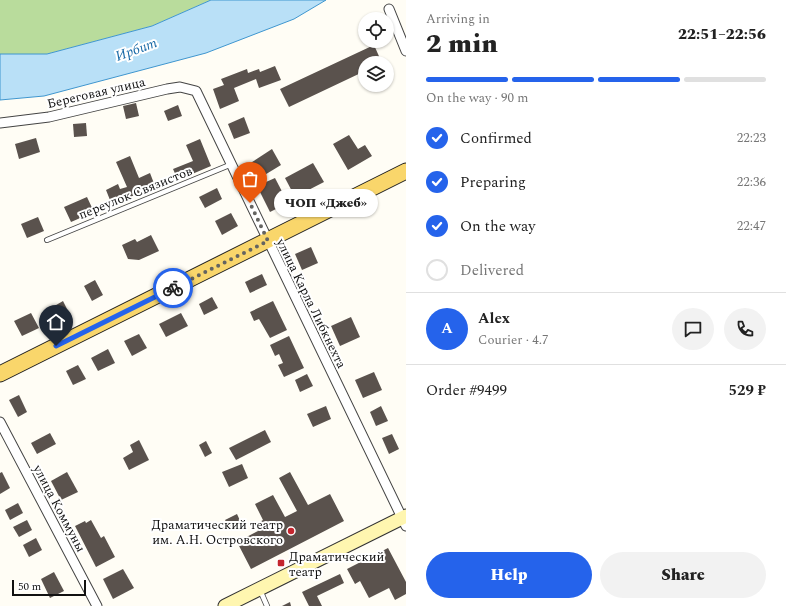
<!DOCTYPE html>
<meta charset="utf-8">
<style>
body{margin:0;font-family:Spectral,serif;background:#f2f2f2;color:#222;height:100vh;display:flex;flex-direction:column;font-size:15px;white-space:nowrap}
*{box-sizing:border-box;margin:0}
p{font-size:13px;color:#767676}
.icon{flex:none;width:22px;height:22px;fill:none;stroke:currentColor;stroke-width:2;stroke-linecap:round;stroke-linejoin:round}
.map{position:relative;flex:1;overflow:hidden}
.drawer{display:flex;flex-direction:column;background:#fff;width:380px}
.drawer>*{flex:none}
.controls{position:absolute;left:358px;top:12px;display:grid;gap:8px}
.controls a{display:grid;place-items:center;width:36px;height:36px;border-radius:50%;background:#fff;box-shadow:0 1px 3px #0004;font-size:20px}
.scale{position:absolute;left:12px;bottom:10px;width:74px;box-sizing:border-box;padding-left:4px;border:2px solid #111;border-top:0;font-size:11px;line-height:14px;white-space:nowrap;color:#111;-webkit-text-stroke:3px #fff;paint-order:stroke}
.pin{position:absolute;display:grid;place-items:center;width:34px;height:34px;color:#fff;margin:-41px -17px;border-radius:50% 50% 50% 0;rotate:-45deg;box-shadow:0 0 4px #0007}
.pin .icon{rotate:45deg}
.courier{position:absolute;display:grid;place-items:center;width:40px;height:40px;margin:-20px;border:3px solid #2563eb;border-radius:50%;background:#fff;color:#222;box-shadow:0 1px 5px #0007}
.bubble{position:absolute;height:28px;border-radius:14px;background:#fff;box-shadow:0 1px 3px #0004;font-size:13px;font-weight:800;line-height:28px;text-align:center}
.overview em{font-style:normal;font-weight:800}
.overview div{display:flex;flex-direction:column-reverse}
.overview{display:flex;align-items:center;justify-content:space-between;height:68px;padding:0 20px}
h1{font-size:26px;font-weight:800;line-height:30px}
.bar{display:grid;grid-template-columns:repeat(4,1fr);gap:6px 4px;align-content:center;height:48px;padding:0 20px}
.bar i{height:5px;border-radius:3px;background:#e0e0e0}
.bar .current{background:#2563eb}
.bar p{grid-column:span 4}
.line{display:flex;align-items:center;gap:10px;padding:0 20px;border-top:1px solid #e0e0e0}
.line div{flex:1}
.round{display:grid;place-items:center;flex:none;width:42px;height:42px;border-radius:21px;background:#f2f2f2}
ol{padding:0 20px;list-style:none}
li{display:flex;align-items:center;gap:12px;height:44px}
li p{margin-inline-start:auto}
li .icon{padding:4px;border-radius:50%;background:#2563eb;color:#fff;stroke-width:4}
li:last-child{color:#767676}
li i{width:22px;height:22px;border:2px solid #e0e0e0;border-radius:50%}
.cta{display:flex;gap:8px;margin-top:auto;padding:8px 20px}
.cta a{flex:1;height:46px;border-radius:24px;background:#2563eb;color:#fff;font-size:16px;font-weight:800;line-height:46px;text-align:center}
.cta a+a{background:#f2f2f2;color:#222}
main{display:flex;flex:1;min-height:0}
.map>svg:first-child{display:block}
.forest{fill:#b9dc9c}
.water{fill:#b9e0f7;stroke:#3f96cf}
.building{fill:#5a524d}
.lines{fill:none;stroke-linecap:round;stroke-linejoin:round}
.service-casing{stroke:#444;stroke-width:6}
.minor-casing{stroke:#444;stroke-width:11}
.secondary-casing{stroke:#333;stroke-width:15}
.primary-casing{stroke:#222;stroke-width:17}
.service{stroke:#fff;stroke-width:4.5}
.minor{stroke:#fff;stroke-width:9}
.secondary{stroke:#fff6b0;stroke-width:13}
.primary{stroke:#f9d66b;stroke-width:15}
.done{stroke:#646461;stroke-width:4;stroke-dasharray:0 7.2}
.route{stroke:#2563eb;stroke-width:5}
.poi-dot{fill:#c4262e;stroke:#fff;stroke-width:1.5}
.labels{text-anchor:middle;stroke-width:4;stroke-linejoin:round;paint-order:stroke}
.street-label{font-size:13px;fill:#111;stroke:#fff}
.poi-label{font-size:13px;fill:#111;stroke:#fff;text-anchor:end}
.water-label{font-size:14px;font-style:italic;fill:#1768a6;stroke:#fff}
</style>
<main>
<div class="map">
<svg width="406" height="606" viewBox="0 0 406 606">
<rect width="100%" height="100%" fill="#fffdf5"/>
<polygon class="forest" points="0,0 211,0 152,26 47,54 0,54"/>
<polygon class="water" points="211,0 326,0 294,19 206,53 44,96 0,100 0,54 47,54 152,26"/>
<g class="building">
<polygon points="374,45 382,63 365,63 365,71 289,107 280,89"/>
<polygon points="275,66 281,80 259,88 256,79 234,88 239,101 220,109 213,89 224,85 221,79 247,69 248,73 259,69 260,72"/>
<polygon points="136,103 139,116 126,119 123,106"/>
<polygon points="178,105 182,116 168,121 164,111"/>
<polygon points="244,117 250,133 234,139 228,124"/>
<polygon points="86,123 87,136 74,137 73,124"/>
<polygon points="349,135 358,149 365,145 372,156 348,170 333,144"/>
<polygon points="36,138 40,152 19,159 15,144"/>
<polygon points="200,139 211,166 178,180 173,169 193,161 186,145"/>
<polygon points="272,149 281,165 258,179 249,164"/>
<polygon points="130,156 139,178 150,173 155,186 112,205 106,190 118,184 120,189 127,187 116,162"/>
<polygon points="313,163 324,182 295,197 285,178"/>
<polygon points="275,178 288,203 270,212 257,186"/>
<polygon points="217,188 222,199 205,208 199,197"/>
<polygon points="87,197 94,212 71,222 64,207"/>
<polygon points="231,213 238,226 222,235 215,221"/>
<polygon points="38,217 44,231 27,238 21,224"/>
<polygon points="151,235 159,251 139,260 128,259 122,245 135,239 137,242"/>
<polygon points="311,247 318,263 302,270 295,254"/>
<polygon points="262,274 267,285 250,293 245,282"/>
<polygon points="95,280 103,295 92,301 84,286"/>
<polygon points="212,297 218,308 204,315 199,304"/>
<polygon points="63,301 69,313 57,319 51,308"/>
<polygon points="273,301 287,330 270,338 259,319 254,321 250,312"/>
<polygon points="31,313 39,328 22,336 14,321"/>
<polygon points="181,313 188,326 166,337 159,324"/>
<polygon points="351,317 360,337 340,346 331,326"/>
<polygon points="139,334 147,348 132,356 124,341"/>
<polygon points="289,336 304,368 284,377 278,365 283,363 279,354 275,356 270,345"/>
<polygon points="108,349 115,363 98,371 91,358"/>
<polygon points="78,365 86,379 73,385 66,371"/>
<polygon points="374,372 382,390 363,398 355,380"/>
<polygon points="307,374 313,386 300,392 295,380"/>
<polygon points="19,395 27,412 18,417 9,400"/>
<polygon points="326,406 331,419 313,427 307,414"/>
<polygon points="381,406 388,421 376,426 370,412"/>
<polygon points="265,430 271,442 236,460 229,448"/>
<polygon points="50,433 56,444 37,454 31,443"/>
<polygon points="392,434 399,449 389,454 382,438"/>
<polygon points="139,440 149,460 129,470 123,458 133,452 130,445"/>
<polygon points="206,441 212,453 205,457 199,445"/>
<polygon points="242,464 248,478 229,487 222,472"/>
<polygon points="2,472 10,488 0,494 0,473"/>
<polygon points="67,472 78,492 61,500 51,481"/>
<polygon points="290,472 308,505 330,494 344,521 251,569 237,542 258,531 255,525 263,520 255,504 273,495 285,517 297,511 279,478"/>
<polygon points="18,503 23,513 10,520 5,510"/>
<polygon points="237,514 242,525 231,531 225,520"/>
<polygon points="27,520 32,530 19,537 13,527"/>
<polygon points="91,520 101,538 104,536 115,557 96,567 75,526 85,521 86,523"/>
<polygon points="36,538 42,550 29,557 23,545"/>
<polygon points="388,548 406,582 406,594 395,600 389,588 369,598 360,581 355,584 347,569"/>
<polygon points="123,569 134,588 113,599 103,579"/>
<polygon points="54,572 64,591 50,598 41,579"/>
<polygon points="340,574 344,583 317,596 322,606 309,606 302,592"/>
<polygon points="290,602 291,606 282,606"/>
</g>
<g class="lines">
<defs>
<g id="service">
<polyline points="47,240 232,164"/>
<polyline points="260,590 267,606"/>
</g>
<g id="minor">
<polyline points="389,9 406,51"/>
<polyline points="0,123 49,117 167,89 180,87 196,91 406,526"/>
<polyline points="0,422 97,606"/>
</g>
<polyline id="secondary" points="225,606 406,516"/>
<polyline id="primary" points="0,374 406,171"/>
</defs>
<use href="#service" class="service-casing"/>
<use href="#minor" class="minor-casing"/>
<use href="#secondary" class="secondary-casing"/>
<use href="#primary" class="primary-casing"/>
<use href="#service" class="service"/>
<use href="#minor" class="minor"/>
<use href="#secondary" class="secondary"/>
<use href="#primary" class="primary"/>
</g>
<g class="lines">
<polyline class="done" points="173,288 268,241 250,203"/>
<polyline class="route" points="56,346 173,288"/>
</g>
<g class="poi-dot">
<circle cx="291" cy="531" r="4"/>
<rect x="277" y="559" width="8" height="8" rx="2"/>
</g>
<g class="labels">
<g class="street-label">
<text transform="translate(96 92) rotate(-13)" y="5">Береговая улица</text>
<text transform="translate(135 192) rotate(-22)" y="5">переулок Связистов</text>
<text transform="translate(312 303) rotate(64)" y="5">улица Карла Либкнехта</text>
<text transform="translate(60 508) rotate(62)" y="5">улица Коммуны</text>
</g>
<g class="poi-label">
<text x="283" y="529">Драматический театр<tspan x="283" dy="15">им. А.Н. Островского</tspan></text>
<text x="289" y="561" text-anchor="start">Драматический<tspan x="289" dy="15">театр</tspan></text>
</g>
<g class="water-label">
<text transform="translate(136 49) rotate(-20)" y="5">Ирбит</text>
</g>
</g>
</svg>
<div class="controls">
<a><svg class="icon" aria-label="locate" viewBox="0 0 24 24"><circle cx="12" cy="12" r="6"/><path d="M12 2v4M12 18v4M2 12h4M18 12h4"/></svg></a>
<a><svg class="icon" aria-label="layers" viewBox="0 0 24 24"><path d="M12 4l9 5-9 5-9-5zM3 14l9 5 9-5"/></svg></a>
</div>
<div class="scale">50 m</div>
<div class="pin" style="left:250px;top:203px;background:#ea580c"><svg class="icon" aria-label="bag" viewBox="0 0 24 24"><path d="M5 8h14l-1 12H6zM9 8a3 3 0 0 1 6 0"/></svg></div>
<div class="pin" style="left:56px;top:346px;background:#1f2937"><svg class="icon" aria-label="home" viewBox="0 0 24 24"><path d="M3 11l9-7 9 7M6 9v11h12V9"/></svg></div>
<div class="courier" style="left:173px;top:288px"><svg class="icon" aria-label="bike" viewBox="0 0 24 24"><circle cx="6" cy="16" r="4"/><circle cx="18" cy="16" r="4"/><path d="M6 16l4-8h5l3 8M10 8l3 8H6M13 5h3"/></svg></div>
<div class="bubble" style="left:274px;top:189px;width:104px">ЧОП «Джеб»</div>
</div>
<section class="drawer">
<div class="overview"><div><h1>2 min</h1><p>Arriving in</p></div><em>22:51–22:56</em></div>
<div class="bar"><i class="current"></i><i class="current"></i><i class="current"></i><i></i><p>On the way · 90 m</p></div>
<ol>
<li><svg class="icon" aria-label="check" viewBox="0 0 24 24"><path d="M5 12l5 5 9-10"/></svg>Confirmed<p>22:23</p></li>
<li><svg class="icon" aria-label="check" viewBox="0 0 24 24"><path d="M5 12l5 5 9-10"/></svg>Preparing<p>22:36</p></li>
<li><svg class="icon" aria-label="check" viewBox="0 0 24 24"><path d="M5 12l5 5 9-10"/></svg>On the way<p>22:47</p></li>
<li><i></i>Delivered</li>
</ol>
<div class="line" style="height:72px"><b class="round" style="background:#2563eb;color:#fff">A</b><div><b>Alex</b><p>Courier · 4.7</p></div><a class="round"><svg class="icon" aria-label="chat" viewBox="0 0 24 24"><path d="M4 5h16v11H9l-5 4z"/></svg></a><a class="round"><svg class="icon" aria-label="phone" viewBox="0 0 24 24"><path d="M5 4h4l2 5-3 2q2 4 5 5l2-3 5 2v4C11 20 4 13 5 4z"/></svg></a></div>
<div class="line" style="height:52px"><div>Order #9499</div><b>529 ₽</b></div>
<div class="cta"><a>Help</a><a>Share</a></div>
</section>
</main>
